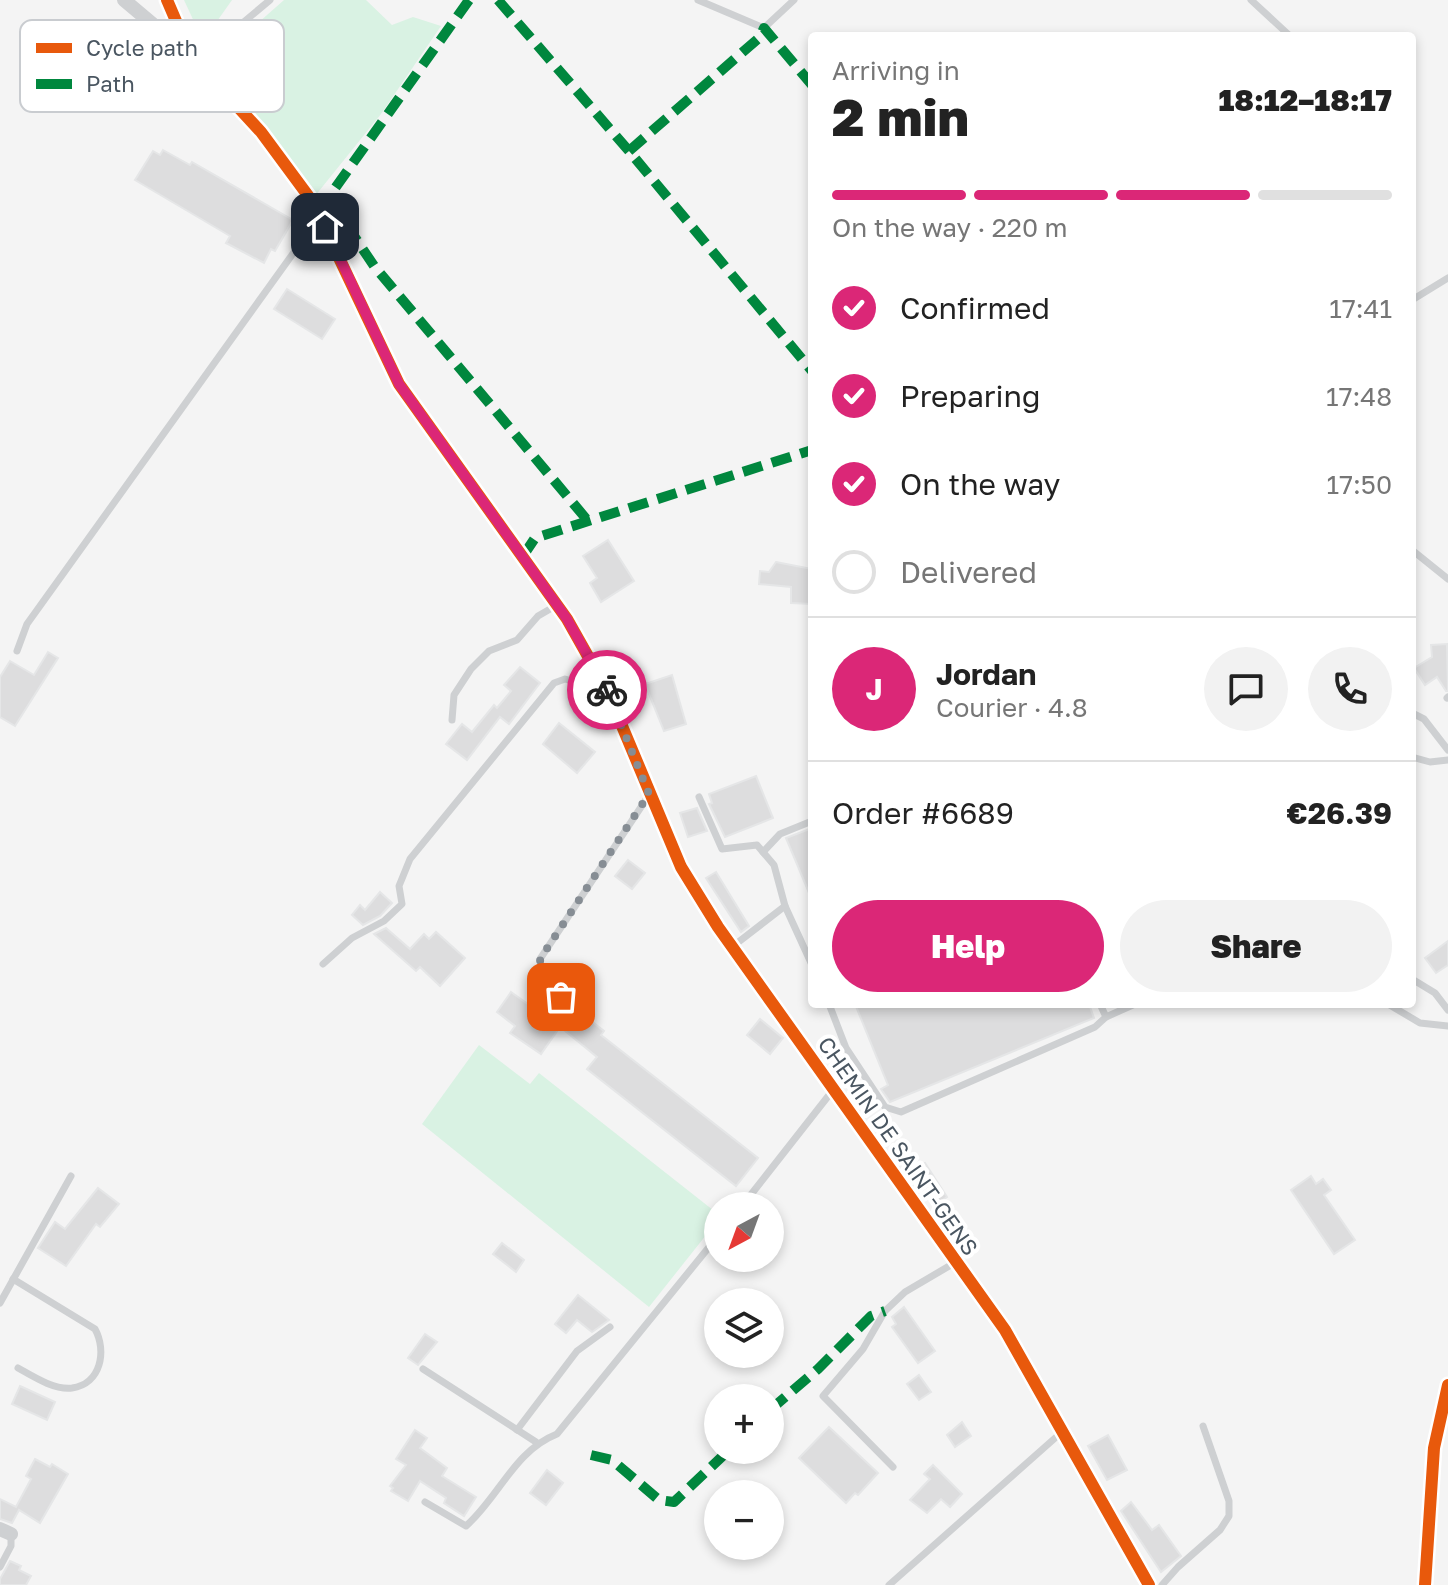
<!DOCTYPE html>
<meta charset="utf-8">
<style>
body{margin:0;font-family:"Golos Text",sans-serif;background:#f2f2f2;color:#222;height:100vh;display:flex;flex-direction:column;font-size:30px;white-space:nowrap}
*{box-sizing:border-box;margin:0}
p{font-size:26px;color:#767676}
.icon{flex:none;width:44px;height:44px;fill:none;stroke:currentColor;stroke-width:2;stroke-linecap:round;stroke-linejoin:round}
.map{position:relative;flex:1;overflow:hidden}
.side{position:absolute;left:808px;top:32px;width:608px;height:976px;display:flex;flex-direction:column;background:#fff;border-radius:8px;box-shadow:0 4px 12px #0003}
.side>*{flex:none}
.needle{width:52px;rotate:221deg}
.buttons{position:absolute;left:704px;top:1192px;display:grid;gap:16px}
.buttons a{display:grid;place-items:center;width:80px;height:80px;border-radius:50%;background:#fff;box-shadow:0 4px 12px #0003;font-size:40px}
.pin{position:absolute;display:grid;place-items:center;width:68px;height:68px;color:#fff;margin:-34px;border-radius:16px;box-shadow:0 4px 12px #0006}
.courier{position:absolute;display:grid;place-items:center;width:80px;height:80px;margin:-40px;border:6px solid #db2777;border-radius:50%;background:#fff;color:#222;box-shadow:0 2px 10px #0007}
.summary em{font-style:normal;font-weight:800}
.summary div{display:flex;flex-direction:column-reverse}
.summary{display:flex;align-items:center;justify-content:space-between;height:136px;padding:0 24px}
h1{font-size:52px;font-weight:800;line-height:60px}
.bar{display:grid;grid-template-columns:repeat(4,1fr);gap:12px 8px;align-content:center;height:96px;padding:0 24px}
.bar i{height:10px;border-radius:6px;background:#e0e0e0}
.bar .active{background:#db2777}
.bar p{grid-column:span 4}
.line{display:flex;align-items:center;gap:20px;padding:0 24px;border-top:2px solid #e0e0e0}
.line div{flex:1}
.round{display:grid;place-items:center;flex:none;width:84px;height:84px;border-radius:42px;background:#f2f2f2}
ol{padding:0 24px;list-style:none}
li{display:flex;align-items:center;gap:24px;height:88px}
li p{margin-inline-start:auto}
li .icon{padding:8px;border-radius:50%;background:#db2777;color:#fff;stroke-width:4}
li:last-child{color:#767676}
li i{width:44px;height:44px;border:4px solid #e0e0e0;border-radius:50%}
.action{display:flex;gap:16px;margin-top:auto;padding:16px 24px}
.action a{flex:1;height:92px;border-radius:48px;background:#db2777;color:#fff;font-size:32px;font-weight:800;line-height:92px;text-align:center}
.action a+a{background:#f2f2f2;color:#222}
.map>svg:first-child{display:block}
.green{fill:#d9f2e3}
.building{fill:#ddddde;stroke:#e5e6e7;stroke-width:2}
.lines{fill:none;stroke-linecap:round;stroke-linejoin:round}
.lane{stroke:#ced0d2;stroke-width:7}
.street{stroke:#ced0d2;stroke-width:14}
.quiet{stroke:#00873e;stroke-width:10;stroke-dasharray:20 10;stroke-linecap:butt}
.cycleway-casing{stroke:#fff;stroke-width:17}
.cycleway{stroke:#e8590c;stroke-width:12}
.done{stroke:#868d94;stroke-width:8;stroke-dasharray:0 14.4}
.route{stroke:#db2777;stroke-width:10}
.labels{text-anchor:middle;stroke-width:8;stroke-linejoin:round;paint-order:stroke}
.street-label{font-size:22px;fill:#4a5661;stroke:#fff}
.key{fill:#fff;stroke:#c9ccd0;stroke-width:2}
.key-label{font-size:22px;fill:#4a5661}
</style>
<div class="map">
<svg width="1448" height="1585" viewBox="0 0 1448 1585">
<rect width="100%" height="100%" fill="#f4f4f4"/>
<g class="green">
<polygon points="184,0 232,0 203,41"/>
<polygon points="284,0 366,0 392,25 413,17 441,26 381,114 315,196 209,66"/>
<polygon points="479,1045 530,1084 539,1073 718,1214 718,1220 649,1307 422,1124"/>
</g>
<g class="building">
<polygon points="163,150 190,165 192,162 293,220 275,251 271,249 264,263 226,243 230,236 135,180 153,151 160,155"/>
<polygon points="287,289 335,319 322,339 274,309"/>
<polygon points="608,540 634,581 601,602 590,583 597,578 583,556"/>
<polygon points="776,562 812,569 812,604 791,603 791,587 759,584 760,571 769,572"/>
<polygon points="1447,644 1448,691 1446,691 1437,677 1425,685 1414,668 1432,657 1431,645"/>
<polygon points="48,652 58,658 15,726 0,717 0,677 10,661 34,675"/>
<polygon points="520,667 540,683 509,724 500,717 467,760 446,744 462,724 472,732 494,705 497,708 511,691 504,685"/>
<polygon points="672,675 686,724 664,731 645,684"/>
<polygon points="559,723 595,752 577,773 543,744"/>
<polygon points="756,776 773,818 725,837 709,804 712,803 709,794"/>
<polygon points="697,808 707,831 688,837 680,813"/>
<polygon points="812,828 812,900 786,838"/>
<polygon points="628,860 645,873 632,889 615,876"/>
<polygon points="716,872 749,926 741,932 706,878"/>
<polygon points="380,892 392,903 380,916 363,925 352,915 360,905 365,910"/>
<polygon points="386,928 410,949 424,934 429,939 436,932 465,958 440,986 420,967 416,971 374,934"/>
<polygon points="1448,941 1448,965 1436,973 1425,958"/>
<polygon points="511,992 560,1027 541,1054 510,1033 515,1026 497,1012"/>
<polygon points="855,1004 1089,1004 1094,1018 890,1102 881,1089 888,1085"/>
<polygon points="581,1013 604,1031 601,1035 758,1158 736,1186 587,1069 597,1057 565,1031"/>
<polygon points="760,1019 783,1038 770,1054 747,1035"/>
<polygon points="925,1163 947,1197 940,1202 938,1199 932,1204 916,1180 919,1178 913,1168"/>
<polygon points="1311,1176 1316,1184 1323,1179 1331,1190 1324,1195 1355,1240 1334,1254 1291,1190"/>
<polygon points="98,1188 119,1204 100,1227 96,1224 66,1266 38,1248 55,1222 65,1229"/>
<polygon points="502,1243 524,1260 516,1272 493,1254"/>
<polygon points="578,1295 609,1320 592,1332 577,1320 566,1333 555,1324"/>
<polygon points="904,1307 935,1351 918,1363 892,1327 896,1324 892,1317"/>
<polygon points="425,1334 437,1342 418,1365 408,1358"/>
<polygon points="919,1375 931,1392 919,1400 907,1384"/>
<polygon points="20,1386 55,1402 47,1420 12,1404"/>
<polygon points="962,1422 971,1436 955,1447 947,1435"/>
<polygon points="829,1427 878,1473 858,1495 855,1493 846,1503 799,1458"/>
<polygon points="415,1430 427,1438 420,1448 447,1468 442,1476 476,1497 464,1516 444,1503 446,1498 420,1481 408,1501 391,1491 393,1488 390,1486 406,1465 396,1459"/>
<polygon points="1108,1435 1127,1470 1107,1480 1088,1446"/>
<polygon points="35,1459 50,1467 52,1464 68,1474 40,1523 19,1510 12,1523 0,1519 0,1499 16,1507 31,1479 26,1476"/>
<polygon points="933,1465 962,1494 950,1507 941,1499 927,1513 910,1500 930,1479 924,1474"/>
<polygon points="547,1470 563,1483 546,1505 530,1493"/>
<polygon points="1131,1502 1152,1530 1159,1525 1181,1556 1161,1572 1121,1511"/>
<polygon points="10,1561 21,1566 19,1570 31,1576 26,1585 0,1585 0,1579"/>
</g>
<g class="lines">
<g class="lane">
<polyline points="698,0 764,28 794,0"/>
<polyline points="1251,0 1290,36"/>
<polyline points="196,62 270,0"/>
<polyline points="1412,300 1448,278"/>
<polyline points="1412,550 1448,579"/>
<polyline points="17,651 27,624 307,234 311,207"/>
<polyline points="1447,698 1448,697"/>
<polyline points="1412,713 1424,719 1448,750"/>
<polyline points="452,720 454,695 471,669 489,651 517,640 538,616 557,605"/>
<polyline points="1412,757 1430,762 1448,760"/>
<polyline points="699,797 722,849 757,845 774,865 785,906 732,947"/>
<polyline points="763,852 780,834 812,821"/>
<polyline points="785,906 812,965"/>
<polyline points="323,964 352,938 384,921 402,904 399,886 410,859 554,683 565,679 605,690"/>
<polyline points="1412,979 1435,993 1448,1010"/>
<polyline points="561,997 541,970 540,959 649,795"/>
<polyline points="829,1004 846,1048 885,1107 901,1112 1095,1027 1106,1017 1100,1004"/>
<polyline points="1388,1004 1420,1023 1448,1026"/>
<polyline points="1106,1017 1135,1004"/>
<polyline points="742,1206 833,1090"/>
<path d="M13 1279 95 1329C107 1351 101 1384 72 1388 54 1390 34 1377 18 1368"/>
<polyline points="0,1303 71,1176"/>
<polyline points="423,1369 536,1442"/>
<polyline points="517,1430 577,1351 610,1327"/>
<polyline points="893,1467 823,1396 863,1349 885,1311 905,1292 956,1262"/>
<path d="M425 1502 466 1526C499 1497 514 1451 557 1434L718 1236"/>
<polyline points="0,1567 11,1546 11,1534"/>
<polyline points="889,1585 1063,1431"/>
<polyline points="1162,1585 1178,1567 1220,1530 1229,1516 1229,1501 1203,1426"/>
</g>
<g class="street">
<polyline points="124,0 187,53"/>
<polyline points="167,0 191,56 261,132 312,201 399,384 567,619 607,690 681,867 718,927 1005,1330 1149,1585"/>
<polyline points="0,1529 11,1534"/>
<polyline points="1425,1585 1434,1448 1448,1385"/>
</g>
<g class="quiet">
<polyline points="469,0 333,191 354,236 374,266 588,521"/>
<polyline points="498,0 629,151 812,371"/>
<polyline points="629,151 760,37 764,28 812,85"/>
<polyline points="523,556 535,538 812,450"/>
<polyline points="770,1410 818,1369 871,1316 885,1311"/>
<polyline points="591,1455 612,1460 659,1500 674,1502 729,1450"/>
</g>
<defs>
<g id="cycleway">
<polyline points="167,0 191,56 261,132 312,201 399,384 567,619 607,690 681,867 718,927 1005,1330 1149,1585"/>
<polyline points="1425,1585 1434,1448 1448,1385"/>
</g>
</defs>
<use href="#cycleway" class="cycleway-casing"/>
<use href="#cycleway" class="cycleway"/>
</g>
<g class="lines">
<polyline class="done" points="561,997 541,970 540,959 649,794 607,690"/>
<polyline class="route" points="325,227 399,384 567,619 607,690"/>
</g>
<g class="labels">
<g class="street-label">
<text transform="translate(898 1146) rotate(55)" y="8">CHEMIN DE SAINT-GENS</text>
</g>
</g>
<rect x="20" y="20" width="264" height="92" rx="12" class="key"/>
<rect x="36" y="43" width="36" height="10" fill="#e8590c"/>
<rect x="36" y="79" width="36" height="10" fill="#00873e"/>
<g class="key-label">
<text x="86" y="56">Cycle path</text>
<text x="86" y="92">Path</text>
</g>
</svg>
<div class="buttons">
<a><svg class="needle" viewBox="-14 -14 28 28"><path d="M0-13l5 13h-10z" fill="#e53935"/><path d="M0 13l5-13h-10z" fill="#767676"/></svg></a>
<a><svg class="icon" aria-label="layers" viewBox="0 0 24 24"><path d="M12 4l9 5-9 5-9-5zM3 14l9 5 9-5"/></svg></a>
<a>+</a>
<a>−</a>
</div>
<div class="pin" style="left:561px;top:997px;background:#ea580c"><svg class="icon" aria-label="bag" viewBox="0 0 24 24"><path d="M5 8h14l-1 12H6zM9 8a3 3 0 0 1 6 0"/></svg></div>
<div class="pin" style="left:325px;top:227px;background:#1f2937"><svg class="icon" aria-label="home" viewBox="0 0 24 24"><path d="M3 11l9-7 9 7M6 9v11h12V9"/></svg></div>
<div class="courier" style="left:607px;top:690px"><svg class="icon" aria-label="bike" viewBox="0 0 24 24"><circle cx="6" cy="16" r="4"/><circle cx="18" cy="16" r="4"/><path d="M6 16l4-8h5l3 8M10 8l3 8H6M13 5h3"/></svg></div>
<section class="side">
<div class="summary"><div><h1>2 min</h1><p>Arriving in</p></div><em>18:12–18:17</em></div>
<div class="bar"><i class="active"></i><i class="active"></i><i class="active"></i><i></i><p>On the way · 220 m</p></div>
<ol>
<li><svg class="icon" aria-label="check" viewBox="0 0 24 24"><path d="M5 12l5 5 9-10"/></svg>Confirmed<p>17:41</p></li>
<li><svg class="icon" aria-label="check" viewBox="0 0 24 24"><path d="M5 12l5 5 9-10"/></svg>Preparing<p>17:48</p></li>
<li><svg class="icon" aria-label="check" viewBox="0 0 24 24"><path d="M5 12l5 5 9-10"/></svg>On the way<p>17:50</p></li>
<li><i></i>Delivered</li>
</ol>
<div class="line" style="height:144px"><b class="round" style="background:#db2777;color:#fff">J</b><div><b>Jordan</b><p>Courier · 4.8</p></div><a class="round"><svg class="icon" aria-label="chat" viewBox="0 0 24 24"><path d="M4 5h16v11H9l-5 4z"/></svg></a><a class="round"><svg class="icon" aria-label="phone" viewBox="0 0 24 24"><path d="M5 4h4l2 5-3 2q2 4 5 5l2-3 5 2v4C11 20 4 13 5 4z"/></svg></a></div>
<div class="line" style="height:104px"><div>Order #6689</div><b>€26.39</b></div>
<div class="action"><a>Help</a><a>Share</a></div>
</section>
</div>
